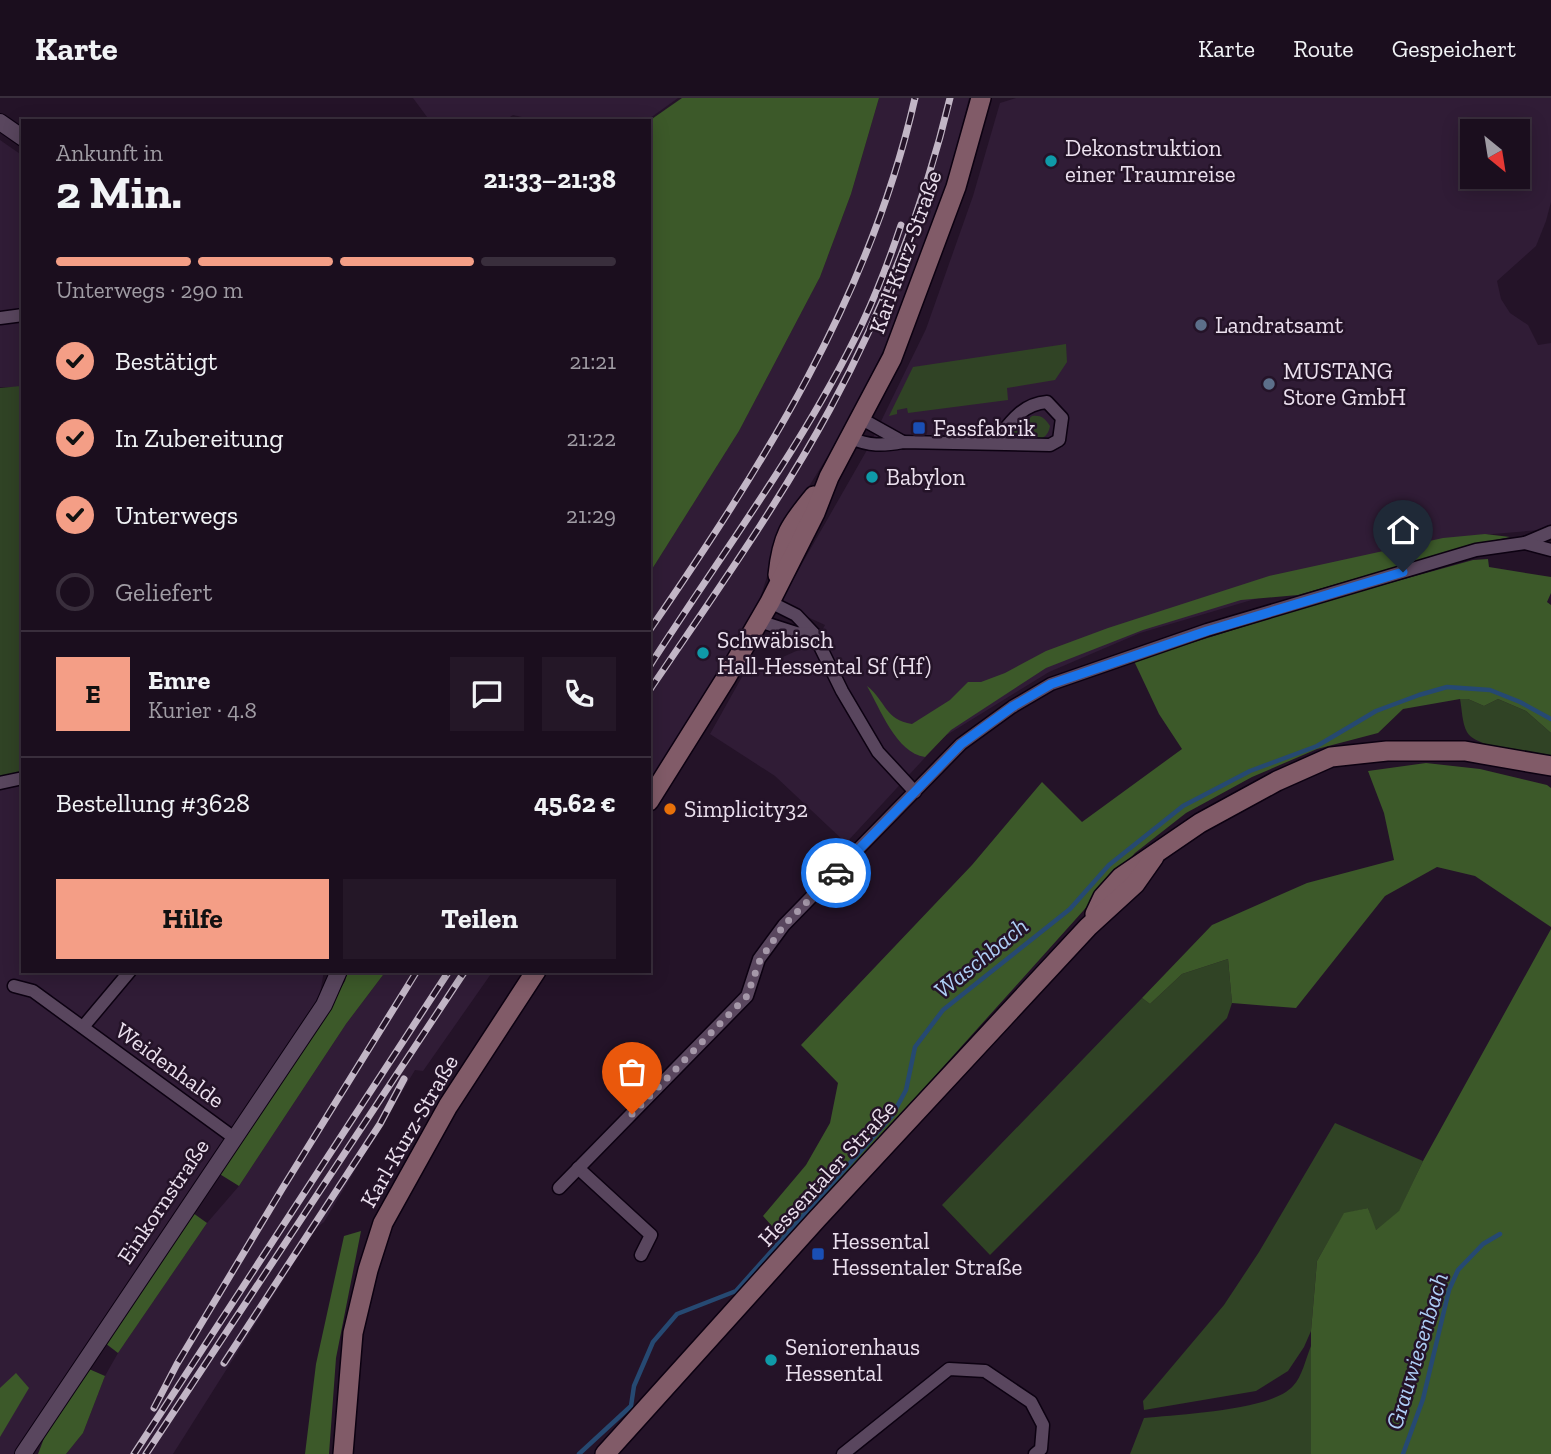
<!DOCTYPE html>
<html lang="de">
<meta charset="utf-8">
<style>
body{margin:0;font-family:"Zilla Slab",serif;background:#241727;color:#f1f3f6;height:100vh;display:flex;flex-direction:column;font-size:26px;white-space:nowrap}
*{box-sizing:border-box;margin:0}
p{font-size:23px;color:#a09ca4}
.icon{flex:none;width:38px;height:38px;fill:none;stroke:currentColor;stroke-width:2;stroke-linecap:round;stroke-linejoin:round}
.map{position:relative;flex:1;overflow:hidden}
.drawer{position:absolute;left:21px;top:21px;width:630px;height:854px;display:flex;flex-direction:column;background:#1b0e1e;border-radius:0px;box-shadow:0 4px 18px #0003,0 0 0 2px #392e3c}
.drawer>*{flex:none}
.needle{width:46px;rotate:150deg}
.controls{position:absolute;left:1460px;top:21px;display:grid;gap:14px}
.controls a{display:grid;place-items:center;width:70px;height:70px;border-radius:0px;background:#1b0e1e;box-shadow:0 4px 18px #0003,0 0 0 2px #392e3c;font-size:35px}
.pin{position:absolute;display:grid;place-items:center;width:60px;height:60px;color:#fff;margin:-72px -30px;border-radius:50% 50% 50% 0;rotate:-45deg;box-shadow:0 0 7px #0007}
.pin .icon{rotate:45deg}
.courier{position:absolute;display:grid;place-items:center;width:70px;height:70px;margin:-35px;border:5px solid #1a73e8;border-radius:50%;background:#fff;color:#222;box-shadow:0 2px 9px #0007}
.head em{font-style:normal;font-weight:700}
.head div{display:flex;flex-direction:column-reverse}
.head{display:flex;align-items:center;justify-content:space-between;height:119px;padding:0 35px}
h1{font-size:46px;font-weight:700;line-height:52px}
.bar{display:grid;grid-template-columns:repeat(4,1fr);gap:10px 7px;align-content:center;height:84px;padding:0 35px}
.bar i{height:9px;border-radius:5px;background:#392e3c}
.bar .active{background:#f49e86}
.bar p{grid-column:span 4}
.line{display:flex;align-items:center;gap:18px;padding:0 35px;border-top:2px solid #392e3c}
.line div{flex:1}
.round{display:grid;place-items:center;flex:none;width:74px;height:74px;border-radius:0px;background:#241727}
ol{padding:0 35px;list-style:none}
li{display:flex;align-items:center;gap:21px;height:77px}
li p{margin-inline-start:auto}
li .icon{padding:7px;border-radius:50%;background:#f49e86;color:#111;stroke-width:4}
li:last-child{color:#a09ca4}
li i{width:38px;height:38px;border:4px solid #392e3c;border-radius:50%}
.action{display:flex;gap:14px;margin-top:auto;padding:14px 35px}
.action a{flex:1;height:80px;border-radius:0px;background:#f49e86;color:#111;font-size:28px;font-weight:700;line-height:80px;text-align:center}
.action a+a{background:#241727;color:#f1f3f6}
header{display:flex;align-items:center;gap:42px;box-sizing:border-box;height:98px;padding:0 35px;background:#1b0e1e;border-bottom:2px solid #392e3c}
header strong{font-size:33px}
nav{display:flex;gap:38px;margin-inline-start:auto;font-size:24px}
.map>svg:first-child{display:block}
.built{fill:#301c36;fill-rule:evenodd}
.green{fill:#304325}
.forest{fill:#3c5929}
.lines{fill:none;stroke-linecap:round;stroke-linejoin:round}
.stream{stroke:#264972;stroke-width:4.5}
.minor-casing{stroke:#0c0111;stroke-width:15}
.tertiary-casing{stroke:#0c0111;stroke-width:18}
.secondary-casing{stroke:#0c0111;stroke-width:22}
.minor{stroke:#59465e;stroke-width:12}
.tertiary{stroke:#59465e;stroke-width:16}
.secondary{stroke:#815b68;stroke-width:19}
.rail-casing{stroke:#c2b6c6;stroke-width:7}
.rail{stroke:#241328;stroke-width:4.5;stroke-dasharray:13;stroke-linecap:butt}
.done{stroke:#a598a9;stroke-width:7;stroke-dasharray:0 12.6}
.route{stroke:#1a73e8;stroke-width:9}
.culture-dot{fill:#0f9aa8;stroke:#241328;stroke-width:2.5}
.service-dot{fill:#5c6f8a;stroke:#241328;stroke-width:2.5}
.transit-dot{fill:#1a4fb4;stroke:#241328;stroke-width:2.5}
.food-dot{fill:#e8710a;stroke:#241328;stroke-width:2.5}
.labels{text-anchor:middle;stroke-width:5;stroke-linejoin:round;paint-order:stroke}
.poi-label{font-size:23px;fill:#ebe0ee;stroke:#241328;text-anchor:start}
.street-label{font-size:23px;fill:#ebe0ee;stroke:#241328}
.water-label{font-size:24px;font-style:italic;fill:#aecef6;stroke:#241328}
</style>
<header>
<strong>Karte</strong>
<nav><a>Karte</a><a>Route</a><a>Gespeichert</a></nav>
</header>
<div class="map">
<svg width="1551" height="1356" viewBox="0 0 1551 1356">
<rect width="100%" height="100%" fill="#241328"/>
<g class="built">
<polygon points="413,0 678,0 646,23 539,23 513,17 504,23 430,23"/>
<polygon points="879,0 969,0 952,68 900,219 842,335 795,411 777,447 759,504 692,628 649,693 649,476 739,333 820,179 851,96"/>
<path d="M1016 0H1551V104L1546 123 1536 148 1497 183 1501 201 1510 215 1528 227 1538 247 1551 245V426L1540 432 1469 438 1140 535 1049 574 945 638 846 745 775 678 710 636 743 577 816 544 825 527 779 506 867 352 926 231 973 98 1000 5ZM1472 33H1517V79H1472Z"/>
<polygon points="0,42 23,58 23,289 0,289"/>
<polygon points="23,685 23,873 324,873 316,918 27,1356 0,1356 0,688"/>
<polygon points="386,873 493,873 423,973 415,972 324,1124 316,1130 173,1356 66,1356 83,1335 105,1278 118,1255 207,1125 239,1088 346,926"/>
</g>
<g class="green">
<polygon points="1066,246 1067,264 1055,282 1007,290 1008,302 908,315 907,310 897,312 897,316 889,318 913,269"/>
<polygon points="21,288 23,674 0,679 0,290"/>
<path d="M1032 318C1041 317 1045 320 1050 328 1047 347 1029 341 1015 341L1013 334Z"/>
<path d="M1460 601H1468L1484 608 1498 601 1526 613 1551 635V663C1532 655 1475 650 1467 634 1462 625 1462 611 1460 601Z"/>
<polygon points="1228,861 1232,905 1227,920 990,1157 942,1107 1142,900 1150,906 1182,876"/>
<polygon points="1335,1025 1423,1063 1399,1114 1375,1133 1368,1110 1344,1116 1317,1163 1311,1233 1304,1249 1288,1273 1256,1293 1144,1312 1143,1303 1224,1207 1259,1154"/>
<path d="M1311 1248V1356H1130L1144 1320C1178 1316 1271 1313 1293 1288 1302 1279 1306 1260 1311 1248Z"/>
</g>
<g class="forest">
<polygon points="682,0 879,0 851,96 820,179 739,333 649,476 649,23"/>
<path d="M1485 436 1510 439 1472 447 1298 497 1241 502 1143 532 1046 570 951 632 925 659C896 655 880 610 867 588 886 603 885 622 912 626L950 602 968 584H981L1005 575 1046 553 1108 530 1269 478 1443 440Z"/>
<polygon points="1488,461 1489,469 1551,479 1551,495 1547,504 1551,507 1551,635 1526,613 1498,601 1484,608 1468,601 1460,601 1403,611 1378,635 1317,651 1252,679 1186,715 1135,755 786,1144 763,1118 806,1067 830,1025 838,985 801,947 972,767 1042,684 1082,724 1182,651 1159,616 1134,563 1325,503 1473,462"/>
<polygon points="1426,665 1480,671 1547,687 1551,690 1551,829 1475,778 1437,769 1385,798 1296,910 1232,905 1228,861 1182,876 1150,906 1142,900 1212,827 1307,785 1394,762 1384,715 1368,673"/>
<polygon points="1551,831 1551,1356 1311,1356 1311,1233 1317,1163 1344,1115 1368,1110 1376,1132 1399,1113 1423,1063"/>
<polygon points="348,873 386,873 346,926 239,1088 218,1075 319,926 345,883"/>
<polygon points="193,1115 207,1125 118,1255 105,1245"/>
<polygon points="361,1133 336,1260 329,1356 305,1356 316,1266 344,1138"/>
<polygon points="89,1271 105,1278 83,1335 66,1356 38,1356 46,1335"/>
<polygon points="16,1275 29,1290 0,1339 0,1290"/>
</g>
<g class="lines">
<g class="stream">
<polyline points="579,1356 631,1308 634,1288 653,1244 677,1216 736,1193 892,1018 906,992 915,949 943,912 1070,811 1109,767 1183,708 1250,673 1317,648 1376,613 1419,597 1447,589 1490,592 1520,604 1551,621"/>
<polyline points="1403,1356 1423,1301 1449,1192 1458,1172 1483,1146 1500,1136"/>
</g>
<defs>
<g id="minor">
<polyline points="0,220 23,217"/>
<polyline points="860,320 903,344"/>
<path d="M850 340C870 348 882 348 903 344L1050 347 1059 342 1062 320 1047 304C1021 306 1009 326 994 345"/>
<polyline points="1525,445 1551,434"/>
<polyline points="770,504 796,517 814,536 842,593 878,654 915,694"/>
<polyline points="759,523 796,535 814,536"/>
<polyline points="0,685 23,680"/>
<polyline points="14,888 33,893 233,1039"/>
<polyline points="83,929 130,873"/>
<polyline points="578,1070 651,1137 641,1157"/>
<polyline points="559,1090 747,898 759,861 784,827 961,646 1012,609 1051,586 1207,532 1476,452 1525,445 1551,452"/>
<polyline points="843,1356 949,1271 985,1273 1031,1304 1043,1327 1041,1351 1035,1356"/>
</g>
<g id="tertiary">
<polyline points="0,24 23,40"/>
<polyline points="23,1356 324,907 339,873"/>
</g>
<g id="secondary">
<path d="M778 477C782 438 790 427 814 398"/>
<polyline points="649,703 726,580 770,504 815,415 829,379 892,260 956,89 981,0"/>
<polyline points="1095,816 1103,799 1121,779 1200,725 1277,683 1331,659 1387,653 1465,653 1551,668"/>
<polyline points="343,1356 353,1235 368,1172 383,1125 448,1008 536,873"/>
<polyline points="605,1356 817,1121 1088,829 1135,786 1154,759"/>
</g>
</defs>
<use href="#minor" class="minor-casing"/>
<use href="#tertiary" class="tertiary-casing"/>
<use href="#secondary" class="secondary-casing"/>
<use href="#minor" class="minor"/>
<use href="#tertiary" class="tertiary"/>
<use href="#secondary" class="secondary"/>
<defs>
<g id="rail">
<path d="M649 533C763 367 870 199 915 0"/>
<path d="M649 569C721 456 804 347 862 226 877 194 890 160 901 127"/>
<path d="M649 593C711 501 777 409 830 311 883 213 924 109 950 0"/>
<polyline points="224,1265 380,1026 404,981"/>
<polyline points="154,1310 177,1266 282,1091 417,873"/>
<polyline points="134,1356 449,873"/>
<polyline points="146,1356 465,873"/>
</g>
</defs>
<use href="#rail" class="rail-casing"/>
<use href="#rail" class="rail"/>
</g>
<g class="lines">
<polyline class="done" points="632,1016 747,898 760,862 784,827 836,775"/>
<polyline class="route" points="836,775 961,646 1012,609 1051,586 1207,533 1403,474"/>
</g>
<g class="culture-dot">
<circle cx="1051" cy="63" r="7"/>
<circle cx="872" cy="379" r="7"/>
<circle cx="703" cy="555" r="7"/>
<circle cx="771" cy="1262" r="7"/>
</g>
<g class="service-dot">
<circle cx="1201" cy="227" r="7"/>
<circle cx="1269" cy="286" r="7"/>
</g>
<g class="transit-dot">
<rect x="912" y="323" width="14" height="14" rx="3.5"/>
<rect x="811" y="1149" width="14" height="14" rx="3.5"/>
</g>
<circle class="food-dot" cx="670" cy="711" r="7"/>
<g class="labels">
<g class="poi-label">
<text x="1065" y="58">Dekonstruktion<tspan x="1065" dy="26">einer Traumreise</tspan></text>
<text x="1215" y="235">Landratsamt</text>
<text x="1283" y="281">MUSTANG<tspan x="1283" dy="26">Store GmbH</tspan></text>
<text x="933" y="338">Fassfabrik</text>
<text x="886" y="387">Babylon</text>
<text x="717" y="550">Schwäbisch<tspan x="717" dy="26">Hall-Hessental Sf (Hf)</tspan></text>
<text x="684" y="719">Simplicity32</text>
<text x="832" y="1151">Hessental<tspan x="832" dy="26">Hessentaler Straße</tspan></text>
<text x="785" y="1257">Seniorenhaus<tspan x="785" dy="26">Hessental</tspan></text>
</g>
<g class="street-label">
<text transform="translate(905 154) rotate(-70)" y="8">Karl-Kurz-Straße</text>
<text transform="translate(170 967) rotate(36)" y="8">Weidenhalde</text>
<text transform="translate(409 1033) rotate(-60)" y="8">Karl-Kurz-Straße</text>
<text transform="translate(827 1075) rotate(-47)" y="8">Hessentaler Straße</text>
<text transform="translate(163 1103) rotate(-56)" y="8">Einkornstraße</text>
</g>
<g class="water-label">
<text transform="translate(981 860) rotate(-39)" y="8">Waschbach</text>
<text transform="translate(1417 1253) rotate(-73)" y="8">Grauwiesenbach</text>
</g>
</g>
</svg>
<div class="controls">
<a><svg class="needle" viewBox="-14 -14 28 28"><path d="M0-13l5 13h-10z" fill="#e53935"/><path d="M0 13l5-13h-10z" fill="#a09ca4"/></svg></a>
</div>
<div class="pin" style="left:632px;top:1016px;background:#ea580c"><svg class="icon" aria-label="bag" viewBox="0 0 24 24"><path d="M5 8h14l-1 12H6zM9 8a3 3 0 0 1 6 0"/></svg></div>
<div class="pin" style="left:1403px;top:474px;background:#1f2937"><svg class="icon" aria-label="home" viewBox="0 0 24 24"><path d="M3 11l9-7 9 7M6 9v11h12V9"/></svg></div>
<div class="courier" style="left:836px;top:775px"><svg class="icon" aria-label="car" viewBox="0 0 24 24"><path d="M5 17H2v-5l4-1 3-4h7l3 4 3 1v5h-3M9 17h6M6 11h13"/><circle cx="7" cy="17" r="2"/><circle cx="17" cy="17" r="2"/></svg></div>
<section class="drawer">
<div class="head"><div><h1>2 Min.</h1><p>Ankunft in</p></div><em>21:33–21:38</em></div>
<div class="bar"><i class="active"></i><i class="active"></i><i class="active"></i><i></i><p>Unterwegs · 290 m</p></div>
<ol>
<li><svg class="icon" aria-label="check" viewBox="0 0 24 24"><path d="M5 12l5 5 9-10"/></svg>Bestätigt<p>21:21</p></li>
<li><svg class="icon" aria-label="check" viewBox="0 0 24 24"><path d="M5 12l5 5 9-10"/></svg>In Zubereitung<p>21:22</p></li>
<li><svg class="icon" aria-label="check" viewBox="0 0 24 24"><path d="M5 12l5 5 9-10"/></svg>Unterwegs<p>21:29</p></li>
<li><i></i>Geliefert</li>
</ol>
<div class="line" style="height:126px"><b class="round" style="background:#f49e86;color:#111">E</b><div><b>Emre</b><p>Kurier · 4.8</p></div><a class="round"><svg class="icon" aria-label="chat" viewBox="0 0 24 24"><path d="M4 5h16v11H9l-5 4z"/></svg></a><a class="round"><svg class="icon" aria-label="phone" viewBox="0 0 24 24"><path d="M5 4h4l2 5-3 2q2 4 5 5l2-3 5 2v4C11 20 4 13 5 4z"/></svg></a></div>
<div class="line" style="height:91px"><div>Bestellung #3628</div><b>45.62 €</b></div>
<div class="action"><a>Hilfe</a><a>Teilen</a></div>
</section>
</div>
